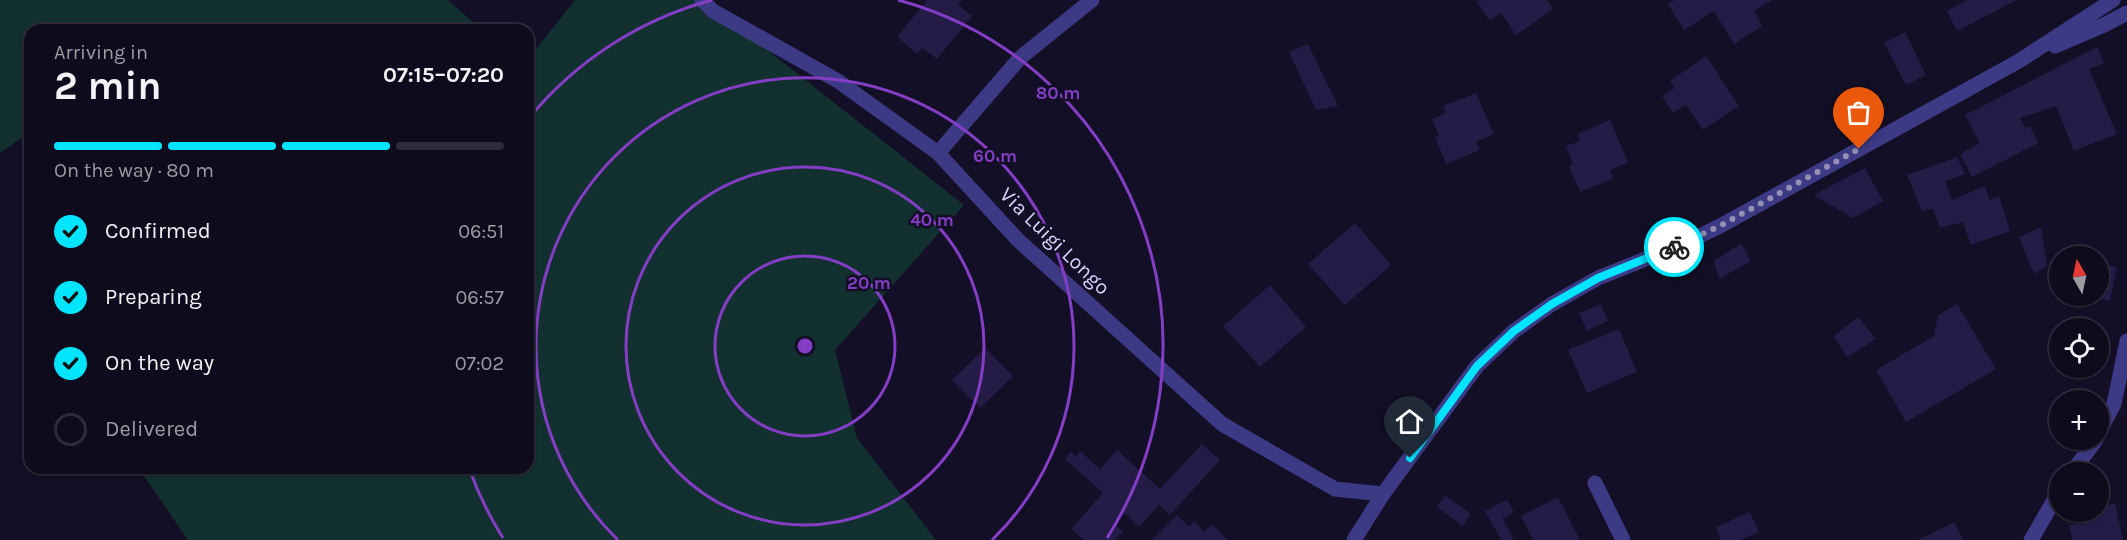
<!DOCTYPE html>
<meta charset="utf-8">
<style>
body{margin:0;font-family:Karla,sans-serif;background:#171425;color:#f1f3f6;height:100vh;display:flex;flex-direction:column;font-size:22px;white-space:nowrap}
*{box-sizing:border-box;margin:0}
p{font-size:20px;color:#9b9ba3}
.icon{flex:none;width:33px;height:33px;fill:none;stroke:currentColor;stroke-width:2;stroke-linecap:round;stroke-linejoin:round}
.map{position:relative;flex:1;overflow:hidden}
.details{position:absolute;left:24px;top:24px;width:510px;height:450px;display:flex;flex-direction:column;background:#0e0b1c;border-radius:18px;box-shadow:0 2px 4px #0004,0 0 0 2px #2e2b3b}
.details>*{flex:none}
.needle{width:39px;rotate:351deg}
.controls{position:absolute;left:2049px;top:246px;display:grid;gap:12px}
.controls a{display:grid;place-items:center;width:60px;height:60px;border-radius:50%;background:#0e0b1c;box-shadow:0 2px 4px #0004,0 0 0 2px #2e2b3b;font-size:30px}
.pin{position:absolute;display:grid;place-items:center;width:51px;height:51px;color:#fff;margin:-62px -26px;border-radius:50% 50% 50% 0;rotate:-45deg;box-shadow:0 0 6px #0007}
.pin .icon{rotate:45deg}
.courier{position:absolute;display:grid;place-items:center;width:60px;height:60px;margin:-30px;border:4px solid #00e5ff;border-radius:50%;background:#fff;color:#222;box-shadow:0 2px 8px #0007}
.overview em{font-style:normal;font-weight:700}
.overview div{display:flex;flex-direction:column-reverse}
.overview{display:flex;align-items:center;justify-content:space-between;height:102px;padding:0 30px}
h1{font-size:39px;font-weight:700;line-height:45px}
.bar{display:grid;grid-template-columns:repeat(4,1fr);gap:9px 6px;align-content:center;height:72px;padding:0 30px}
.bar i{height:8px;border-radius:4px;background:#2e2b3b}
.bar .selected{background:#00e5ff}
.bar p{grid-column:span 4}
ol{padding:0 30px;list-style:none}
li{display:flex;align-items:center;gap:18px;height:66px}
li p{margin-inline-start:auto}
li .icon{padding:6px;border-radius:50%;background:#00e5ff;color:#111;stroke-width:4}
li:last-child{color:#9b9ba3}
li i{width:33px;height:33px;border:3px solid #2e2b3b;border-radius:50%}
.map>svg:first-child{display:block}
.green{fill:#12302f}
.building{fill:#241b47}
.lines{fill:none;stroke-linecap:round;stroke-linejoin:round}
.service{stroke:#3d3a85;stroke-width:15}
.minor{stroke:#3d3a85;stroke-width:15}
.done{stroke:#948fb3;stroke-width:6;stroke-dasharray:0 10.8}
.route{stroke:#00e5ff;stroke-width:8}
.ring{fill:none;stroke:#843dc5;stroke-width:3}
.labels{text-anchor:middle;stroke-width:5;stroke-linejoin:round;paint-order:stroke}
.street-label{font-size:21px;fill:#d9d4ff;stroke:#130f26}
.centre{fill:#843dc5;stroke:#130f26;stroke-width:3}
.ring-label{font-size:18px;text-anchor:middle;font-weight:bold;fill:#843dc5;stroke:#130f26;stroke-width:5;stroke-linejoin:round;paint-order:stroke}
</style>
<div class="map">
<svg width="2127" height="540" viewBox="0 0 2127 540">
<rect width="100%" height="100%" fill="#130f26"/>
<g class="green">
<polygon points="0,0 448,0 482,30 30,30 30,132 0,153"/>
<polygon points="575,0 704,0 964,205 835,350 857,438 936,540 188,540 144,476 144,468 528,468 528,59"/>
</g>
<g class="building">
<polygon points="927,0 962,0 958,5 972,16 937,59 922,48 917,54 897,37"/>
<polygon points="1480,0 1547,0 1553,9 1516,35 1501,13 1490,21 1477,2"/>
<polygon points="1675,0 1772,0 1754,11 1762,26 1734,44 1714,11 1684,30 1668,4"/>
<polygon points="1967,0 2017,0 1957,31 1947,11"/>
<polygon points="1905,32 1926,75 1906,85 1884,43"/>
<polygon points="1308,44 1338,106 1316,110 1289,52"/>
<polygon points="2097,47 2104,63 2089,69 2117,134 2074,151 2056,106 2020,118 2025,128 2030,126 2038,143 1972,177 1960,154 1980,143 1965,115"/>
<polygon points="1706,56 1739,106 1703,130 1686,105 1673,113 1662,96 1675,88 1670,81"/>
<polygon points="1476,93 1494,134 1476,142 1480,150 1446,164 1435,137 1439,136 1432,119 1446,113 1443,106"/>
<polygon points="1610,120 1628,162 1610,170 1614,178 1580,192 1569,166 1573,164 1566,146 1580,141 1577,134"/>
<polygon points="1957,157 1965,174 1945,181 1952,200 1985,186 1989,200 1999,196 2010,231 1971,245 1963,222 1940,228 1933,209 1922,211 1907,175"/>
<polygon points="1865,168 1883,201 1853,218 1814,195"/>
<polygon points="1355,223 1391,265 1345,305 1308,264"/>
<polygon points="2041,227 2047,266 2034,274 2019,237"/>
<polygon points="1741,243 1751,261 1719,279 1714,261"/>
<polygon points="2098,263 2117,267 2110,301 2091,296 2098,296"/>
<polygon points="1270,285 1306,327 1260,367 1223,326"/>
<polygon points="1601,304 1608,321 1587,331 1579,313"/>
<polygon points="1957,304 1996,369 1906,422 1876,370 1934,336 1938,315"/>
<polygon points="1858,317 1876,339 1847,357 1834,336"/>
<polygon points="1619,329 1637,372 1587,393 1568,350"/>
<polygon points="985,348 1013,376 980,408 952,380"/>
<polygon points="1202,444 1220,460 1170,515 1159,505 1139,527 1125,513 1115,524 1123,532 1115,540 1084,540 1071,529 1103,493 1065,459 1071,452 1076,457 1080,451 1100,469 1117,450 1160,489"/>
<polygon points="1445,496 1471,514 1463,526 1437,507"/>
<polygon points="1558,497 1580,540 1533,540 1521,516"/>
<polygon points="1507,500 1514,512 1503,519 1514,540 1501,540 1485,511"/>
<polygon points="2115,503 2123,540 2073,540 2069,525 2084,522 2082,512 2098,512 2098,507"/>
<polygon points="1750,512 1759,532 1740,540 1721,540 1716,527"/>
<polygon points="1177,515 1189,527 1194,521 1204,532 1212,525 1228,540 1152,540"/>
<polygon points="1954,522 1963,540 1918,540"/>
</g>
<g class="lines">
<polyline class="service" points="938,153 1020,58 1092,0"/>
<g class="minor">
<polyline points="702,0 713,11 838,81 938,153 1018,240 1222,424 1335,489 1383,494"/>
<polyline points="2055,46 2106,24 2127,13"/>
<polyline points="2098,434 2114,404 2127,341"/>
<polyline points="2072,472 2096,440"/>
<polyline points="1595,483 1623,540"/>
<polyline points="1354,540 1383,494 1477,366 1514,331 1552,304 1598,278 1683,244 1720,226 2019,61 2113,0"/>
<polyline points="2031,540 2060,490"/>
</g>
</g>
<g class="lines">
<polyline class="done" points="1674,247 1720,226 1859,149"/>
<polyline class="route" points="1410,458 1477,366 1514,331 1552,304 1598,278 1674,247"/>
</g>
<g class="ring">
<circle cx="805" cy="346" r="90"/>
<circle cx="805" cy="346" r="179"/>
<path d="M618 540A269 269 0 1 1 992 540"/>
<path d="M503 538A358 358 0 0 1 469 468M529 118A358 358 0 0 1 712 0M898 0A358 358 0 0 1 1107 538"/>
</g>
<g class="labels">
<g class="street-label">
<text transform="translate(1055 241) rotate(44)" y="7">Via Luigi Longo</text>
</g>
</g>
<circle cx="805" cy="346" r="9" class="centre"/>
<g class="ring-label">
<text x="1058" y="99">80 m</text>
<text x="995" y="162">60 m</text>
<text x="932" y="226">40 m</text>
<text x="869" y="289">20 m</text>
</g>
</svg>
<div class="controls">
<a><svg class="needle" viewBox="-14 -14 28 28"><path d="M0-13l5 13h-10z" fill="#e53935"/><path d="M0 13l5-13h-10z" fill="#9b9ba3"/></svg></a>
<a><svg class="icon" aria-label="locate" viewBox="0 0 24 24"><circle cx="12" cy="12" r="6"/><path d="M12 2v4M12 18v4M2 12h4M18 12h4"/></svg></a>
<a>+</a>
<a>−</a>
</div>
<div class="pin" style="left:1859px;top:149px;background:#ea580c"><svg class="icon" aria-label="bag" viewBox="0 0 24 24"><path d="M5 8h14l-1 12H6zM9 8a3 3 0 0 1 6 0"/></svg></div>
<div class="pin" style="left:1410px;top:458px;background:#1f2937"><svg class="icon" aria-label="home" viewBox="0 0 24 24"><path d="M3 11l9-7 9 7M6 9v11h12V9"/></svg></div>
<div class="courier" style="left:1674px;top:247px"><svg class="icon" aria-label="bike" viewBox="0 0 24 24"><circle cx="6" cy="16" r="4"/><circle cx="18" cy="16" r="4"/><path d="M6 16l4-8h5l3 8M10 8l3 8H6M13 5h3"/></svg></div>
<section class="details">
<div class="overview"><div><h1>2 min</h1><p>Arriving in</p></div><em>07:15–07:20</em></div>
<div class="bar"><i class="selected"></i><i class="selected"></i><i class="selected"></i><i></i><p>On the way · 80 m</p></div>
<ol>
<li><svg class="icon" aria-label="check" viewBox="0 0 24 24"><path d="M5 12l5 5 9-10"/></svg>Confirmed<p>06:51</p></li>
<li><svg class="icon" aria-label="check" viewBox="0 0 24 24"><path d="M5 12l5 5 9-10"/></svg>Preparing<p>06:57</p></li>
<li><svg class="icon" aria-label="check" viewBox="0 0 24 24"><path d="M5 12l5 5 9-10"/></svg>On the way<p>07:02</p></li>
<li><i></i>Delivered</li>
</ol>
</section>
</div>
